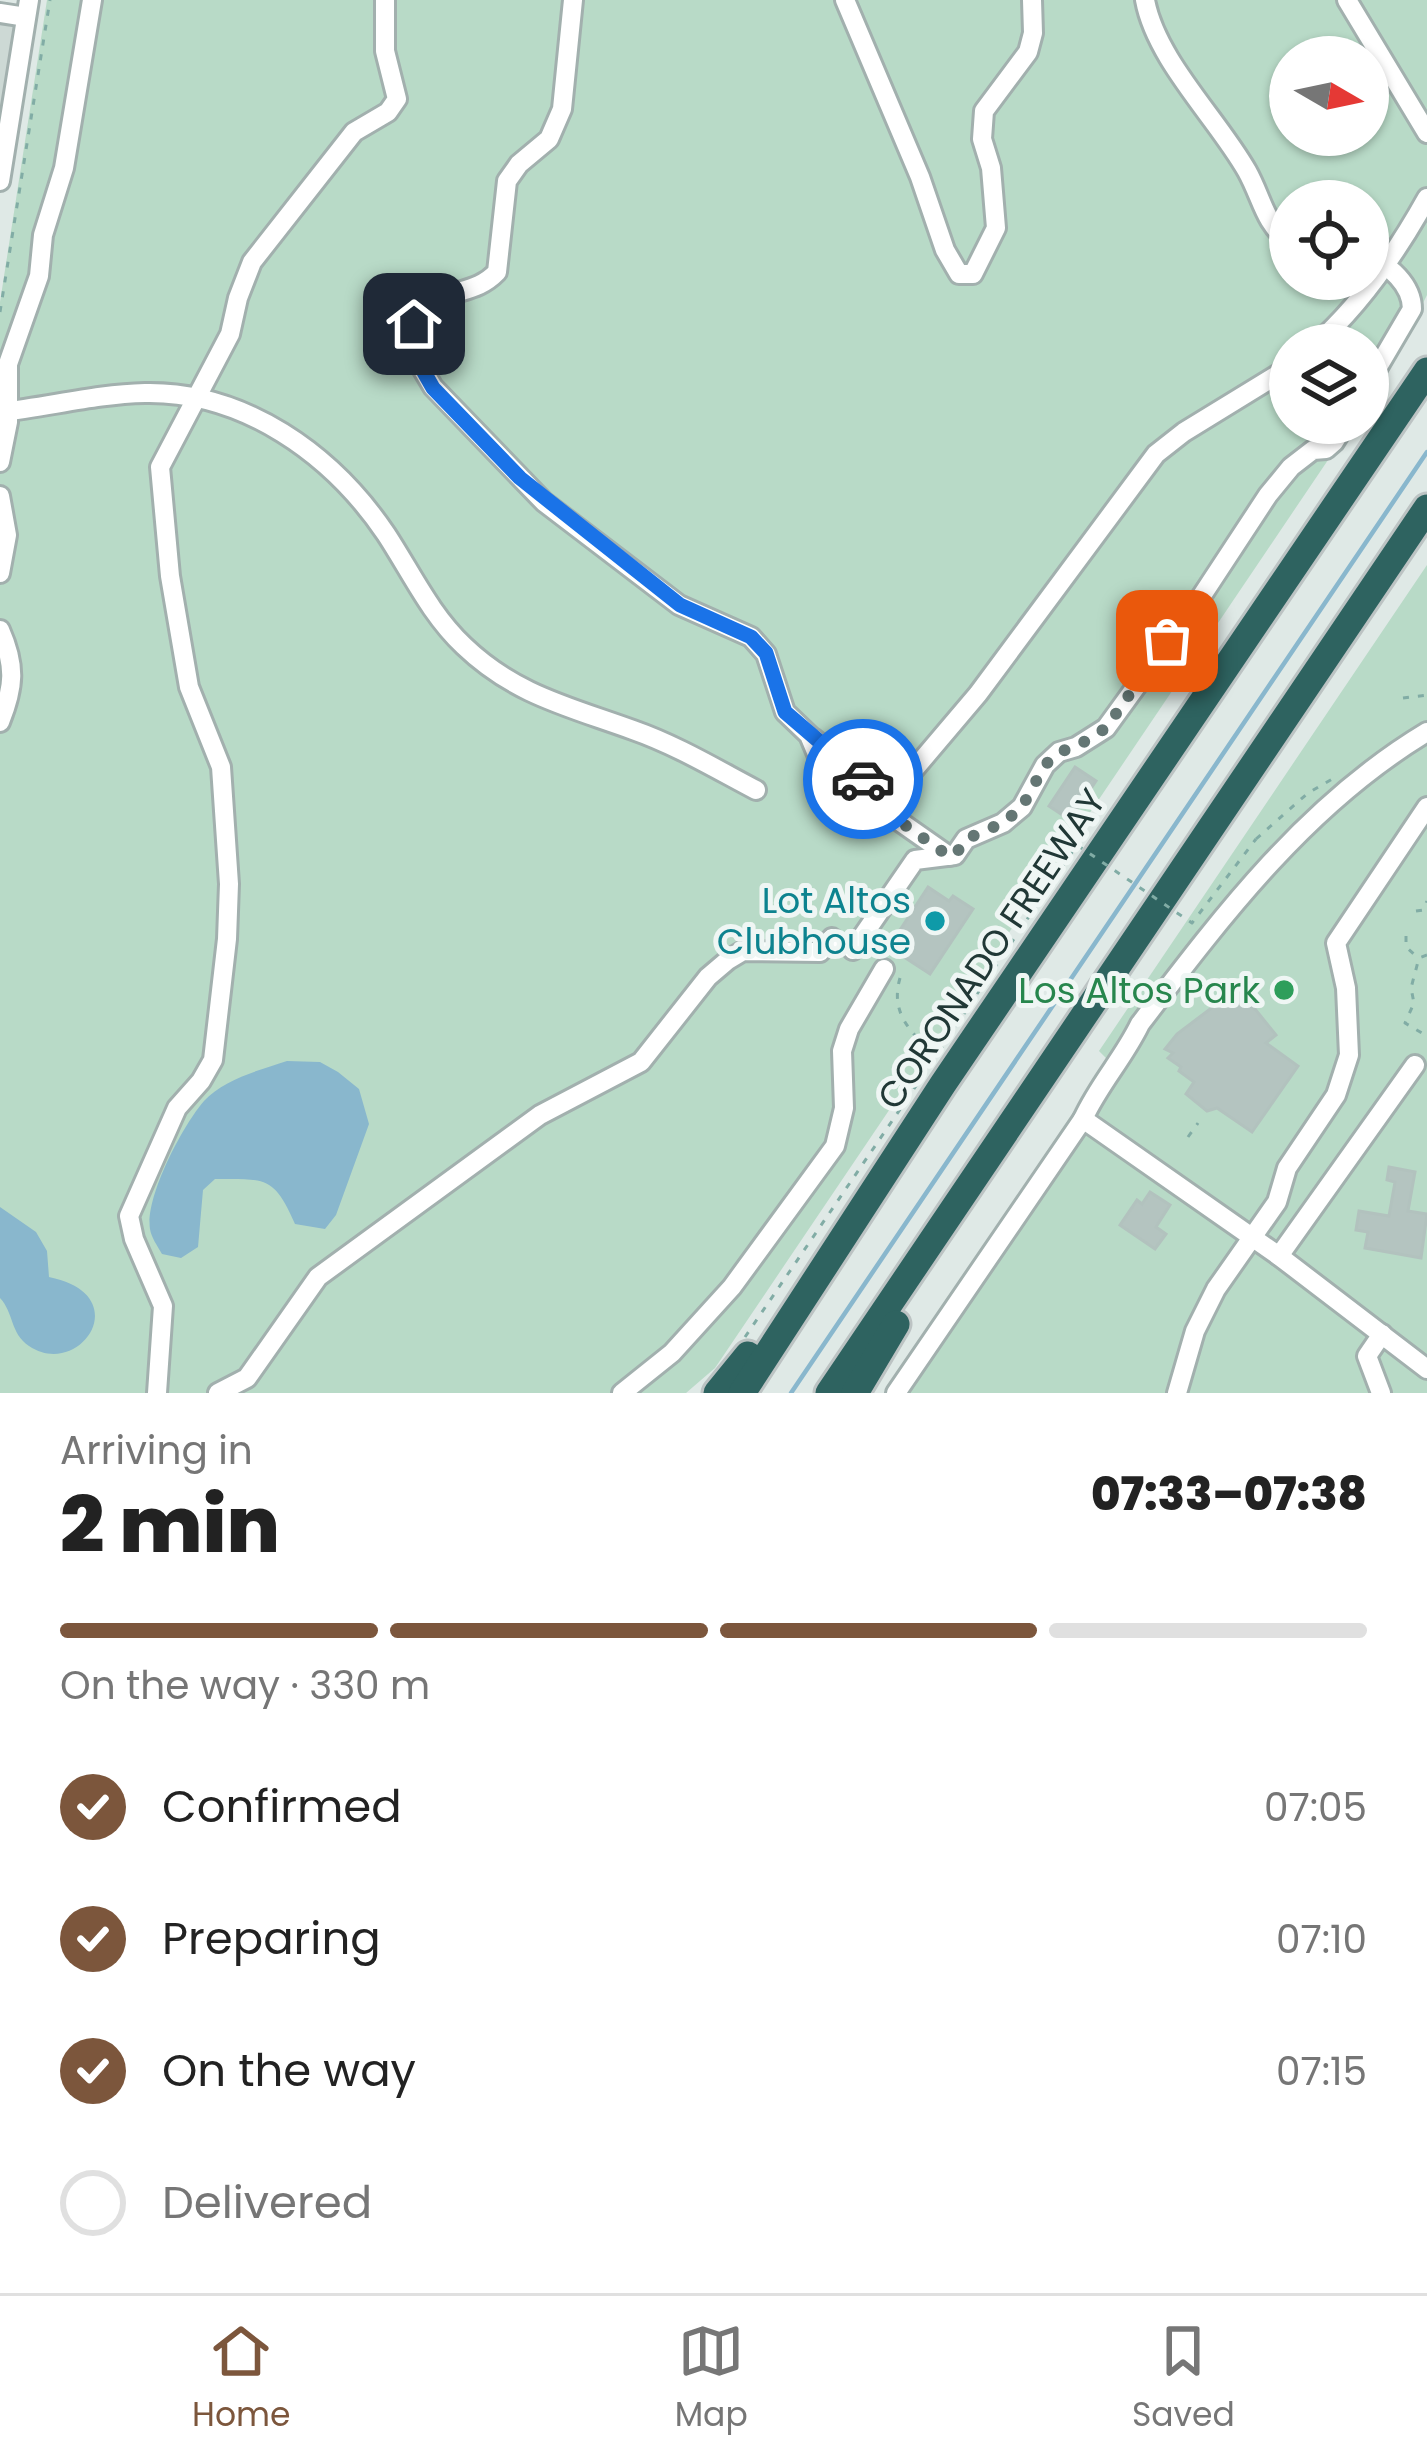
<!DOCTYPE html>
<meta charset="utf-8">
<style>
body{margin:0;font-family:Poppins,sans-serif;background:#f6f6f6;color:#222;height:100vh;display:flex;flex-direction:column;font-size:45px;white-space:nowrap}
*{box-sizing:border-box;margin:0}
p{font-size:39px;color:#767676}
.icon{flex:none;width:66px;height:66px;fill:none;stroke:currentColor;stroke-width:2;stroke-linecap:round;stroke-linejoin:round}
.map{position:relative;height:1393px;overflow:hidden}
.side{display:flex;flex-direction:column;background:#fff;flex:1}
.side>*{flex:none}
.needle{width:78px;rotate:99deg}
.controls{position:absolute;left:1269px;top:36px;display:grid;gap:24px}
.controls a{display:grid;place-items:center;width:120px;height:120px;border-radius:50%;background:#fff;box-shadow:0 3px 9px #0004;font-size:60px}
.pin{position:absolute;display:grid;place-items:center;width:102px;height:102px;color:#fff;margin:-51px;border-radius:24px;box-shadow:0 6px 18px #0006}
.courier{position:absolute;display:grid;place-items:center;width:120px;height:120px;margin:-60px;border:9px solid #1a73e8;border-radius:50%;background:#fff;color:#222;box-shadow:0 3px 15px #0007}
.overview em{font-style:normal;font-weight:800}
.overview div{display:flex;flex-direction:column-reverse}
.overview{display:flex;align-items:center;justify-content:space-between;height:204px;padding:0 60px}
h1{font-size:78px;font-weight:800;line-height:90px}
.bar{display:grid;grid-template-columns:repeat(4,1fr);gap:18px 12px;align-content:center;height:144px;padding:0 60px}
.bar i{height:15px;border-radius:9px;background:#e0e0e0}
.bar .on{background:#7c563c}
.bar p{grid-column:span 4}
ol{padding:0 60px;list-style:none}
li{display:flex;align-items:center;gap:36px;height:132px}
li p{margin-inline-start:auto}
li .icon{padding:12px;border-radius:50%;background:#7c563c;color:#fff;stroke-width:4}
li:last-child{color:#767676}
li i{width:66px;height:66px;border:6px solid #e0e0e0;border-radius:50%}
.dock{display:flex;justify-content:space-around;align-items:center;height:168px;border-top:3px solid #e0e0e0;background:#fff;font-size:33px;color:#767676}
.dock a{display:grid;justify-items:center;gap:6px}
.dock .on{color:#7c563c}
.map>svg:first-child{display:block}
.built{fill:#cdd9d5}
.green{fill:#b8dac7;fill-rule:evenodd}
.water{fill:#89b7cd}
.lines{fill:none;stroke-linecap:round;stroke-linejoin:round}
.stream{stroke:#89b7cd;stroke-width:4.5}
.building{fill:#b4c4c0;stroke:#b2c2be;stroke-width:3}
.minor-casing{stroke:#a2b0ae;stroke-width:24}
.highway-casing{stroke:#bcc3c3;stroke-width:33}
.path{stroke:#81aca5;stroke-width:3;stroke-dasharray:6 9;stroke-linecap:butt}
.minor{stroke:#fff;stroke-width:18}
.highway{stroke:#2e6360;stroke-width:27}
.path-bridge{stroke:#81aca5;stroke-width:3;stroke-dasharray:6 9;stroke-linecap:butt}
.done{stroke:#647674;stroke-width:12;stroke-dasharray:0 21.6}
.route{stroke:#1a73e8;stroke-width:15}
.culture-dot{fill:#0f9aa8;stroke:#eff6f4;stroke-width:4.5}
.leisure-dot{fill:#2e9e5b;stroke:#eff6f4;stroke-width:4.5}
.labels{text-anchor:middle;stroke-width:10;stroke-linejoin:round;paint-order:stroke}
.culture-label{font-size:36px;fill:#0d838f;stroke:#eff6f4;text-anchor:end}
.street-label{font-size:36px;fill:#213836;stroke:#eff6f4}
.leisure-label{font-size:36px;fill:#27864d;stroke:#eff6f4;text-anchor:end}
</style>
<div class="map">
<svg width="1427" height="1393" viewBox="0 0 1427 1393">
<rect width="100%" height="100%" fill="#dfe9e6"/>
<polygon class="built" points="0,21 15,24 0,116"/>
<g class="green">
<path d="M47 0H1427V295L1401 347 1368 400V345H1290V423H1353L715 1368 686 1393H0V302ZM1290 57H1368V135H1290ZM1290 201H1368V279H1290Z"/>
<polygon points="1427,565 1427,1393 884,1393 1109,1061 1099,1051"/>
</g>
<g class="water">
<path d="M287 1061 320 1062 338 1072 359 1089 369 1124 336 1215 325 1229 295 1224C274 1176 266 1179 215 1179L203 1190 198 1247 181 1258 162 1254C158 1247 151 1237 150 1229 145 1197 183 1125 204 1101 224 1079 260 1070 287 1061Z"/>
<path d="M0 1207 36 1232 47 1251 49 1277C138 1295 79 1380 29 1346 10 1333 14 1313 0 1298Z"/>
</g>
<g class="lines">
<polyline class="stream" points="791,1393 1427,452"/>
</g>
<g class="building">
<polygon points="1075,767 1096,781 1070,820 1049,806"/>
<polygon points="928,887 949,901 953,896 973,909 930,974 901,955 910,941 898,933"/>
<polygon points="1238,988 1276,1035 1266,1043 1298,1066 1252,1132 1217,1108 1207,1111 1186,1094 1194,1082 1179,1071 1181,1067 1168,1058 1173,1053 1165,1049 1177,1034"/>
<polygon points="1389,1167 1415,1172 1408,1211 1427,1214 1421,1258 1365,1248 1368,1232 1356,1230 1359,1211 1389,1216 1395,1182 1387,1180"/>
<polygon points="1150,1192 1170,1205 1156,1227 1166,1234 1155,1249 1120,1225 1137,1200 1142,1204"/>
</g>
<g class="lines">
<defs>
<g id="minor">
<path d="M573 0 562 109 549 139 519 164 507 181 497 272C470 300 442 282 414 324L420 365 433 387 544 502 679 605 751 637 766 654 785 712 809 735 825 773 828 796"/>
<polyline points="845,0 920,177 945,250 959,274 973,274 996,228 991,168 982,139 984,111 1028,52 1033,33 1032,0"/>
<path d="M1145 0C1156 60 1217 118 1247 171 1263 200 1263 221 1290 243"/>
<polyline points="1347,0 1427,133"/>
<polyline points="0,13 26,17"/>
<polyline points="0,181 29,0"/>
<path d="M1368 257C1389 264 1412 285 1412 309L1368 384"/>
<path d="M1315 345C1361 305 1398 250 1427 198"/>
<path d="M0 412C48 407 96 394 145 393 244 391 332 454 386 534 411 572 430 614 464 646 515 695 570 707 633 730 676 745 716 769 756 790"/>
<polyline points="0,462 8,422 8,364 39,276 43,235 64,168 92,0"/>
<polyline points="0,496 7,535 0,573"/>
<path d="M0 630C16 666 14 687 0 722"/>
<path d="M1427 732C1307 804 1223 915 1140 1024 1123 1059 1099 1084 1083 1119L1279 1256 1427 1369"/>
<polyline points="813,738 887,799 899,821 949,856"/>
<polyline points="867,825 978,694 1156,454 1184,432 1290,367"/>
<polyline points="853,950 915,860 955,855 966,839 1003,823 1022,807 1045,765 1059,752 1076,747 1106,728 1201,597 1268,495 1291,467 1313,450 1326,449 1334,442 1346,423"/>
<polyline points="1279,1256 1415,1065"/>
<polyline points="157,1393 163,1306 134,1239 129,1216 177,1108 201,1081 213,1060 227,939 229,884 221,767 189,687 170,576 160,467 230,334 238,298 252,262 354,132 388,112 397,99 385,51 385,0"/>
<polyline points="218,1393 247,1378 318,1277 540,1115 641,1062 708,977 728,960 743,951 820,952 832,938"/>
<polyline points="622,1393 672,1353 732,1287 835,1146 844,1108 842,1051 849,1029 884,969"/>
<polyline points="896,1393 1083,1119"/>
<polyline points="1177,1393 1195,1331 1216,1289 1277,1202 1287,1168 1336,1095 1349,1055 1346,988 1336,943 1427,807"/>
<polyline points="1381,1393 1367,1356 1382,1334"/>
</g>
<g id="highway">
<polyline points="717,1393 748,1355"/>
<polyline points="742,1393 943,1084 1427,371"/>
<polyline points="829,1393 1427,508"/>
<polyline points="855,1393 896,1324"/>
</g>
</defs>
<use href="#minor" class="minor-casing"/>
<use href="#highway" class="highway-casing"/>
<g class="path">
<polyline points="0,312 50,0"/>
<polyline points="1403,698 1427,695"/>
<polyline points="1256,839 1308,793 1334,778"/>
<polyline points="1416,911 1423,910 1427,901"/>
<polyline points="1406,936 1406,947 1417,957"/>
<polyline points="1427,955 1419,958 1411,988 1414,1003 1405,1023 1427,1036"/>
<path d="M900 978C890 1013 910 1032 935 1055"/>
<polyline points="931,1064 977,994"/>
<polyline points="1188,1137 1198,1123"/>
<polyline points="745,1337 922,1077"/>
</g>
<use href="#minor" class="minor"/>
<use href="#highway" class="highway"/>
<polyline class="path-bridge" points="977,994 1077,845 1192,923 1256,839"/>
</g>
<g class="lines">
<polyline class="done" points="863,779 887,799 899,821 949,856 955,855 966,839 1003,823 1022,807 1045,765 1059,752 1076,747 1106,728 1167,641"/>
<polyline class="route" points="414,324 420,365 433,388 520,478 680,605 751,637 766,653 785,712 863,779"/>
</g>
<circle class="culture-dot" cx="935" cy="921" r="12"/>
<circle class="leisure-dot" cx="1284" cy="990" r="12"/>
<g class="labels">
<g class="culture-label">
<text x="911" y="913">Lot Altos<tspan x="911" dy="41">Clubhouse</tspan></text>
</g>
<g class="street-label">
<text transform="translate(991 949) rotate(-56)" y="13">CORONADO FREEWAY</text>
</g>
<g class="leisure-label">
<text x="1260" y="1003">Los Altos Park</text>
</g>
</g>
</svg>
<div class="controls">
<a><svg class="needle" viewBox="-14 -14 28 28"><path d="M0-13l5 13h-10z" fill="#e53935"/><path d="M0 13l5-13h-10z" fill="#767676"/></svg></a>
<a><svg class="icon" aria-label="locate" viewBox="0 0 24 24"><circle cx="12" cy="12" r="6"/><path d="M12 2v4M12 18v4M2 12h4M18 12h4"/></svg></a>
<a><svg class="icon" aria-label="layers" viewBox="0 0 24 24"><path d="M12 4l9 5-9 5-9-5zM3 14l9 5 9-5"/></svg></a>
</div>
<div class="pin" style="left:1167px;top:641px;background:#ea580c"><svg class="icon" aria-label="bag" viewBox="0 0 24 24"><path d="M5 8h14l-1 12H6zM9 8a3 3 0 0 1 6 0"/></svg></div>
<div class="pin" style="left:414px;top:324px;background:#1f2937"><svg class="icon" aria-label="home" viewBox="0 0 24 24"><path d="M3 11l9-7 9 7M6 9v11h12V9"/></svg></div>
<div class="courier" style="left:863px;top:779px"><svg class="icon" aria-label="car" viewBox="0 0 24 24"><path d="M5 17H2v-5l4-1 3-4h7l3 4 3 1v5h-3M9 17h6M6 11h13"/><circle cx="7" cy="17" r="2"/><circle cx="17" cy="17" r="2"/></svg></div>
</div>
<section class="side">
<div class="overview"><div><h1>2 min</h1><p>Arriving in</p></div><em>07:33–07:38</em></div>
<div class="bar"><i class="on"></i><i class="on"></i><i class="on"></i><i></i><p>On the way · 330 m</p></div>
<ol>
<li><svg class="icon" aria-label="check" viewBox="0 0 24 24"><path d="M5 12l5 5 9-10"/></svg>Confirmed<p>07:05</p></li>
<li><svg class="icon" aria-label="check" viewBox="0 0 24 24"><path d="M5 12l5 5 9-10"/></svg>Preparing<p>07:10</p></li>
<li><svg class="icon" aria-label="check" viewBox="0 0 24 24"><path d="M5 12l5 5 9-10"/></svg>On the way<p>07:15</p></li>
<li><i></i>Delivered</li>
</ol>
</section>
<nav class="dock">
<a class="on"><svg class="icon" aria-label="home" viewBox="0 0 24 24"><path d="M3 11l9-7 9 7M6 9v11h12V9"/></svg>Home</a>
<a><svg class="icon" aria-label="map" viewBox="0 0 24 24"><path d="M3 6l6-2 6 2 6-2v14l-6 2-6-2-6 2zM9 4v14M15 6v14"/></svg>Map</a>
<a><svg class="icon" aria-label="saved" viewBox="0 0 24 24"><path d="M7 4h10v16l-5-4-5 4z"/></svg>Saved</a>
</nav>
